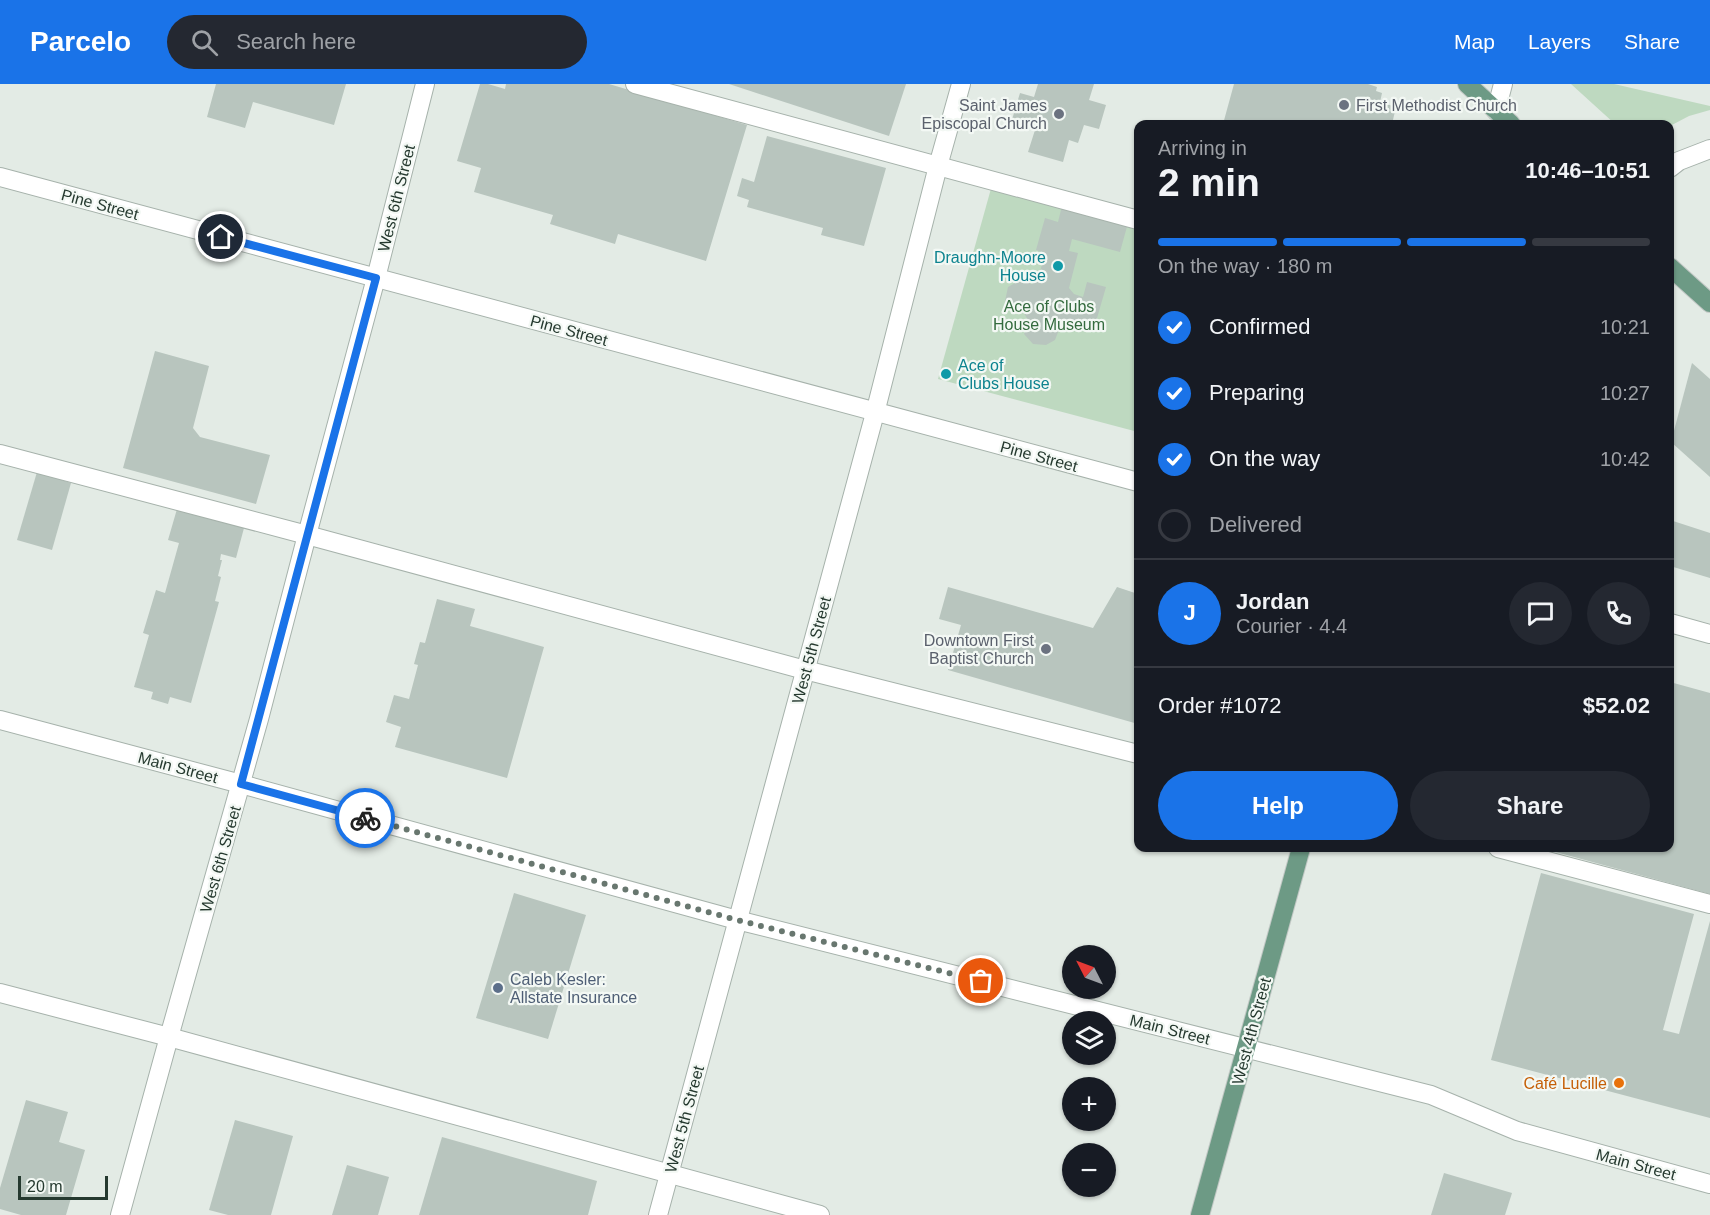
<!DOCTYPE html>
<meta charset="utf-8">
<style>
body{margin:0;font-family:Helvetica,sans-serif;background:#242831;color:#f1f3f6;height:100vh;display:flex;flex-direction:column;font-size:22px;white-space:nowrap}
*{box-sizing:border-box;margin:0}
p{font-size:20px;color:#9ea1a6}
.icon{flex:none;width:33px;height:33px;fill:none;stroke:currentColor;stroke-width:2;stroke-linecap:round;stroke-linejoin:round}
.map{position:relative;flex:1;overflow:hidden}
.side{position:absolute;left:1134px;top:36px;width:540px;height:732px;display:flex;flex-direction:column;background:#171b24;border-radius:12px;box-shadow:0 2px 4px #0004}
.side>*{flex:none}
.needle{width:39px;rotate:312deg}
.tools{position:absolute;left:1062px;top:861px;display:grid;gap:12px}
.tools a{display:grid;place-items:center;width:54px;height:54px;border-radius:50%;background:#171b24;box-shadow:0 2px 4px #0004;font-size:30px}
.scale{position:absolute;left:18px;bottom:15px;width:90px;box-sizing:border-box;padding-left:6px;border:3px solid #25392f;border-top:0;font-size:16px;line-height:21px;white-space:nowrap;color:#25392f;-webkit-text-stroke:4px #f3f8f4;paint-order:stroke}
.pin{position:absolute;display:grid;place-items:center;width:51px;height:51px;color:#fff;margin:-26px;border:3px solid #fff;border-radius:50%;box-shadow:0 2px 6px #0007}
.courier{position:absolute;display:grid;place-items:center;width:60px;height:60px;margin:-30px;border:4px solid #1a73e8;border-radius:50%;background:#fff;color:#222;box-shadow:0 2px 8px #0007}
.summary em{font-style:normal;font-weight:800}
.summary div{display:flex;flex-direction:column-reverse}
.summary{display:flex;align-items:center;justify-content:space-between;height:102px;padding:0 24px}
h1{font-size:39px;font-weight:800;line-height:45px}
.bar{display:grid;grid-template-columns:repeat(4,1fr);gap:9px 6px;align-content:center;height:72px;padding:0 24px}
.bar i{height:8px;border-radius:4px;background:#363941}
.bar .on{background:#1a73e8}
.bar p{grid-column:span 4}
.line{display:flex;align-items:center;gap:15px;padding:0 24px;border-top:2px solid #363941}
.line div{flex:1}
.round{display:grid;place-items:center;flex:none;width:63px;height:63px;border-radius:32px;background:#242831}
ol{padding:0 24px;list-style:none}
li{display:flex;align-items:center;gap:18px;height:66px}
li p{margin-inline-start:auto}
li .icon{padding:6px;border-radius:50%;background:#1a73e8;color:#fff;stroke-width:4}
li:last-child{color:#9ea1a6}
li i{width:33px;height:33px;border:3px solid #363941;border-radius:50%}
.button{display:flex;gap:12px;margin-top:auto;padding:12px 24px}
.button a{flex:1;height:69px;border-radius:36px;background:#1a73e8;color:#fff;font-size:24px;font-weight:800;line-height:69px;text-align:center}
.button a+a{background:#242831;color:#f1f3f6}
header{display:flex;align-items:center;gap:36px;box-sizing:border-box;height:84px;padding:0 30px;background:#1a73e8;color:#fff}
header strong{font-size:28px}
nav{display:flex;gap:33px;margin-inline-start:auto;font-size:21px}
.search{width:420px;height:54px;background:#242831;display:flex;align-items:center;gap:15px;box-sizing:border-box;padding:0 21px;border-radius:33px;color:#9ea1a6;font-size:22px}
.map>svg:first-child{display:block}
.green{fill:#bed9c0}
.building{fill:#b8c5be}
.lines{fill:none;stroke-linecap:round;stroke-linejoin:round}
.minor-casing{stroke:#a6b2ab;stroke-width:20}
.major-casing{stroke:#c2c8c5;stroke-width:20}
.minor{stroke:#fff;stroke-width:18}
.major{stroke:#6d9a85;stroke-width:18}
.done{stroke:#68776f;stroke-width:6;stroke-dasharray:0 10.8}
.route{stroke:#1a73e8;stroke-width:8}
.worship-dot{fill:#6b7280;stroke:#f3f8f4;stroke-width:2}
.culture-dot{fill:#0f9aa8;stroke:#f3f8f4;stroke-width:2}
.service-dot{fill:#5c6f8a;stroke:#f3f8f4;stroke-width:2}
.food-dot{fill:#e8710a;stroke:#f3f8f4;stroke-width:2}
.labels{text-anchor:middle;stroke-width:4.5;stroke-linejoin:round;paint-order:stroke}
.worship-label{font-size:16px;fill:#5b616d;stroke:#f3f8f4;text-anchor:end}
.street-label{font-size:16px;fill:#25392f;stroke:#f3f8f4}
.culture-label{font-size:16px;fill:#0d838f;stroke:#f3f8f4;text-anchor:end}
.park-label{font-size:16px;fill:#346b3e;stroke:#f3f8f4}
.service-label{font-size:16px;fill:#4e5e75;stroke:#f3f8f4;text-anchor:start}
.food-label{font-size:16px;fill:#c56008;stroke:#f3f8f4;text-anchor:end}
</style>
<header>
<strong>Parcelo</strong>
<div class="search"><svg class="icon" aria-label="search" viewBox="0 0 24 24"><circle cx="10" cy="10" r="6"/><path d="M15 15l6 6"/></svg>Search here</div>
<nav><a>Map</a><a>Layers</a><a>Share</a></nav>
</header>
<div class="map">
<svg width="1710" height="1131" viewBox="0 0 1710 1131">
<rect width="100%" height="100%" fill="#e3ebe5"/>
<g class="green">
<polygon points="1571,0 1614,0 1710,22 1710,26 1689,32 1670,42 1670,40 1615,40"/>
<polygon points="992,101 1138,142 1138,348 938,295"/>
</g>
<g class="building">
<polygon points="216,0 346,0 334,41 253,18 245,44 207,33"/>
<polygon points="480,0 488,0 505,5 506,0 609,0 747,41 706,177 618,150 615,160 550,140 553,131 474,108 481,84 457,77"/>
<polygon points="729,0 906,0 889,52"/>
<polygon points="1038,0 1094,0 1089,16 1106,21 1099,45 1084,41 1078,59 1069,56 1063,78 1028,68 1035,46 1011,39 1020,9 1034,13"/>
<polygon points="1234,0 1368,0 1377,3 1376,7 1382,9 1380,18 1396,23 1392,40 1223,40"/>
<polygon points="767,52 886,84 864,162 821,151 823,144 747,123 749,116 737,112 742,94 754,98"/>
<polygon points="1062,122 1128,139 1120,168 1072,155 1069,167 1078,169 1069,204 1074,210 1083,213 1087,198 1106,203 1093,248 1067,240 1060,243 1055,256 1046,261 1033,260 1024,250 1029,238 1024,229 1012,227 1005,217 1008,203 1020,196 1032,200 1038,195 1045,169 1036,166 1045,134 1058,138"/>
<polygon points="155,267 209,282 193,344 200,353 270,371 256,420 123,384"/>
<polygon points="1692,279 1710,295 1710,393 1671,358"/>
<polygon points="37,388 71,399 52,466 17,456"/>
<polygon points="177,425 244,444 236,474 221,470 220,476 222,476 218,492 221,493 215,517 219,518 191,619 170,613 168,620 151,615 153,608 134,603 149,551 143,549 156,506 165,509 179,459 168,456"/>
<polygon points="1670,436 1710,449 1710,494 1670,482"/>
<polygon points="948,503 1093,544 1117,503 1138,510 1138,640 948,586 961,541 939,535"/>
<polygon points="437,515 475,525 470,542 544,563 507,694 395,663 401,643 386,638 394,611 409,615 418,581 414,580 420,558 425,559"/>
<polygon points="1670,598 1710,609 1710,810 1541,764 1670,764"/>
<polygon points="1541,789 1694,830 1663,946 1679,950 1710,837 1710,1034 1491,976"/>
<polygon points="514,809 586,831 548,955 476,934"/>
<polygon points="26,1016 68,1028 59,1058 85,1066 66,1131 21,1131 0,1125 0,1104"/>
<polygon points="235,1036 293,1052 271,1131 228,1131 209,1126"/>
<polygon points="442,1053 597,1097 588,1131 419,1131"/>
<polygon points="347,1081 389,1093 378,1131 332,1131"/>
<polygon points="1444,1089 1512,1109 1505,1131 1431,1131"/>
</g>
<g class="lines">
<defs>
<g id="minor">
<polyline points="635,0 1138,136"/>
<polyline points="1496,27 1503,0"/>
<polyline points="1670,84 1679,77 1710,65"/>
<polyline points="0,93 1138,398"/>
<polyline points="0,370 307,451 805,586 1138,670"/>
<polyline points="1670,539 1710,550"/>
<polyline points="0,636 241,700 737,836 1431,1011 1517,1047 1710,1100"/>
<polyline points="1498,764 1710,820"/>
<polyline points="0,909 169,953 820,1131"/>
<polyline points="120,1131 169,953 259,635 307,451 376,194 425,0"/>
<polyline points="658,1131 875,329 938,82 961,0"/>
</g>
<g id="major">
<polyline points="1467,0 1511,40"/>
<polyline points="1670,183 1710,219"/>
<polyline points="1200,1131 1301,764"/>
</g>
</defs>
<use href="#minor" class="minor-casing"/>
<use href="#major" class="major-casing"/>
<use href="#minor" class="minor"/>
<use href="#major" class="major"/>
</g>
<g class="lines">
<polyline class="done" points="365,734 737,836 981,897"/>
<polyline class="route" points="221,153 376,194 241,700 365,734"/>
</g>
<g class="worship-dot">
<circle cx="1344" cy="21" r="6"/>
<circle cx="1059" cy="30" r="6"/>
<circle cx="1046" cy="565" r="6"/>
</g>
<g class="culture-dot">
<circle cx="1058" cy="182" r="6"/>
<circle cx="946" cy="290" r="6"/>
</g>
<circle class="service-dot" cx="498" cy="904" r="6"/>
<circle class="food-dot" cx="1619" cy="999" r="6"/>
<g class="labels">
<g class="worship-label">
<text x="1047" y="27">Saint James<tspan x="1047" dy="18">Episcopal Church</tspan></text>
<text x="1356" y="27" text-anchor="start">First Methodist Church</text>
<text x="1034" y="562">Downtown First<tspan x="1034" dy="18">Baptist Church</tspan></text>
</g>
<g class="street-label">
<text transform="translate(396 114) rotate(-76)" y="6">West 6th Street</text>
<text transform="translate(100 120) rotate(15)" y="6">Pine Street</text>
<text transform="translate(569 246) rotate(15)" y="6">Pine Street</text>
<text transform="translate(1039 372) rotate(15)" y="6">Pine Street</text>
<text transform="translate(811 566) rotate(-75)" y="6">West 5th Street</text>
<text transform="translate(178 683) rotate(15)" y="6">Main Street</text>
<text transform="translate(220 775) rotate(-74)" y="6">West 6th Street</text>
<text transform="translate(1170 945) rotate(14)" y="6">Main Street</text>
<text transform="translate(1251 947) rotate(-75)" y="6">West 4th Street</text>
<text transform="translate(684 1035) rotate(-75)" y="6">West 5th Street</text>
<text transform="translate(1636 1080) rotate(15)" y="6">Main Street</text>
</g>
<g class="culture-label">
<text x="1046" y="179">Draughn-Moore<tspan x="1046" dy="18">House</tspan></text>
<text x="958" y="287" text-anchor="start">Ace of<tspan x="958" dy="18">Clubs House</tspan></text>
</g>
<g class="park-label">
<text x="1049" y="228">Ace of Clubs<tspan x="1049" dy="18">House Museum</tspan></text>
</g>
<g class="service-label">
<text x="510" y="901">Caleb Kesler:<tspan x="510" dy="18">Allstate Insurance</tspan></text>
</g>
<g class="food-label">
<text x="1607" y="1005">Café Lucille</text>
</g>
</g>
</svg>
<div class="tools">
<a><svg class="needle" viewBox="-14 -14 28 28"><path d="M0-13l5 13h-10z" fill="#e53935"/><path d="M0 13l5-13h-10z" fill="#9ea1a6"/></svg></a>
<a><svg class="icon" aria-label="layers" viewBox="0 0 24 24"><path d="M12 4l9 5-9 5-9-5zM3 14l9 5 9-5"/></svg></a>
<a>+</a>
<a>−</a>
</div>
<div class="scale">20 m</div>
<div class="pin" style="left:981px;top:897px;background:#ea580c"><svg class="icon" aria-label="bag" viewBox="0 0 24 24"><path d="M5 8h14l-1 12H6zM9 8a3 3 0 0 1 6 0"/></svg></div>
<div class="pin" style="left:221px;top:153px;background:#1f2937"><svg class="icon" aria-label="home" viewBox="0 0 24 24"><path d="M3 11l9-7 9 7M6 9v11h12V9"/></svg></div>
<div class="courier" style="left:365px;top:734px"><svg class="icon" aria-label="bike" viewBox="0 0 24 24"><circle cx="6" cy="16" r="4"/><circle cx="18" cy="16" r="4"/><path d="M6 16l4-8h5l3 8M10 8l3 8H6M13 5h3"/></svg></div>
<section class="side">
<div class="summary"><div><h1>2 min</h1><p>Arriving in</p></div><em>10:46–10:51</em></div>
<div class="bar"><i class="on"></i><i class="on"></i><i class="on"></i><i></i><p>On the way · 180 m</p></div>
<ol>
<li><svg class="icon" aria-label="check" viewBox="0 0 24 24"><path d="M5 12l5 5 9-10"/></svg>Confirmed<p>10:21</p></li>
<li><svg class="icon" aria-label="check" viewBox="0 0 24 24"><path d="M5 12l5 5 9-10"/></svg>Preparing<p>10:27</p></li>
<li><svg class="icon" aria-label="check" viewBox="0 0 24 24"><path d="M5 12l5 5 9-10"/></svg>On the way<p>10:42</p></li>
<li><i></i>Delivered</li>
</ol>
<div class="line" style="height:108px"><b class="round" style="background:#1a73e8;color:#fff">J</b><div><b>Jordan</b><p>Courier · 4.4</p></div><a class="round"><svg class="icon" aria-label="chat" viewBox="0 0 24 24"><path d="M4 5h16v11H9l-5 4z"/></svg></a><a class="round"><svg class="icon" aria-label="phone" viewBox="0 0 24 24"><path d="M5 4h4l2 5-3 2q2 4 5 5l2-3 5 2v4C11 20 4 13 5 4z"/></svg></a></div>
<div class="line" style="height:78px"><div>Order #1072</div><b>$52.02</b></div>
<div class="button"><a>Help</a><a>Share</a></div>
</section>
</div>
